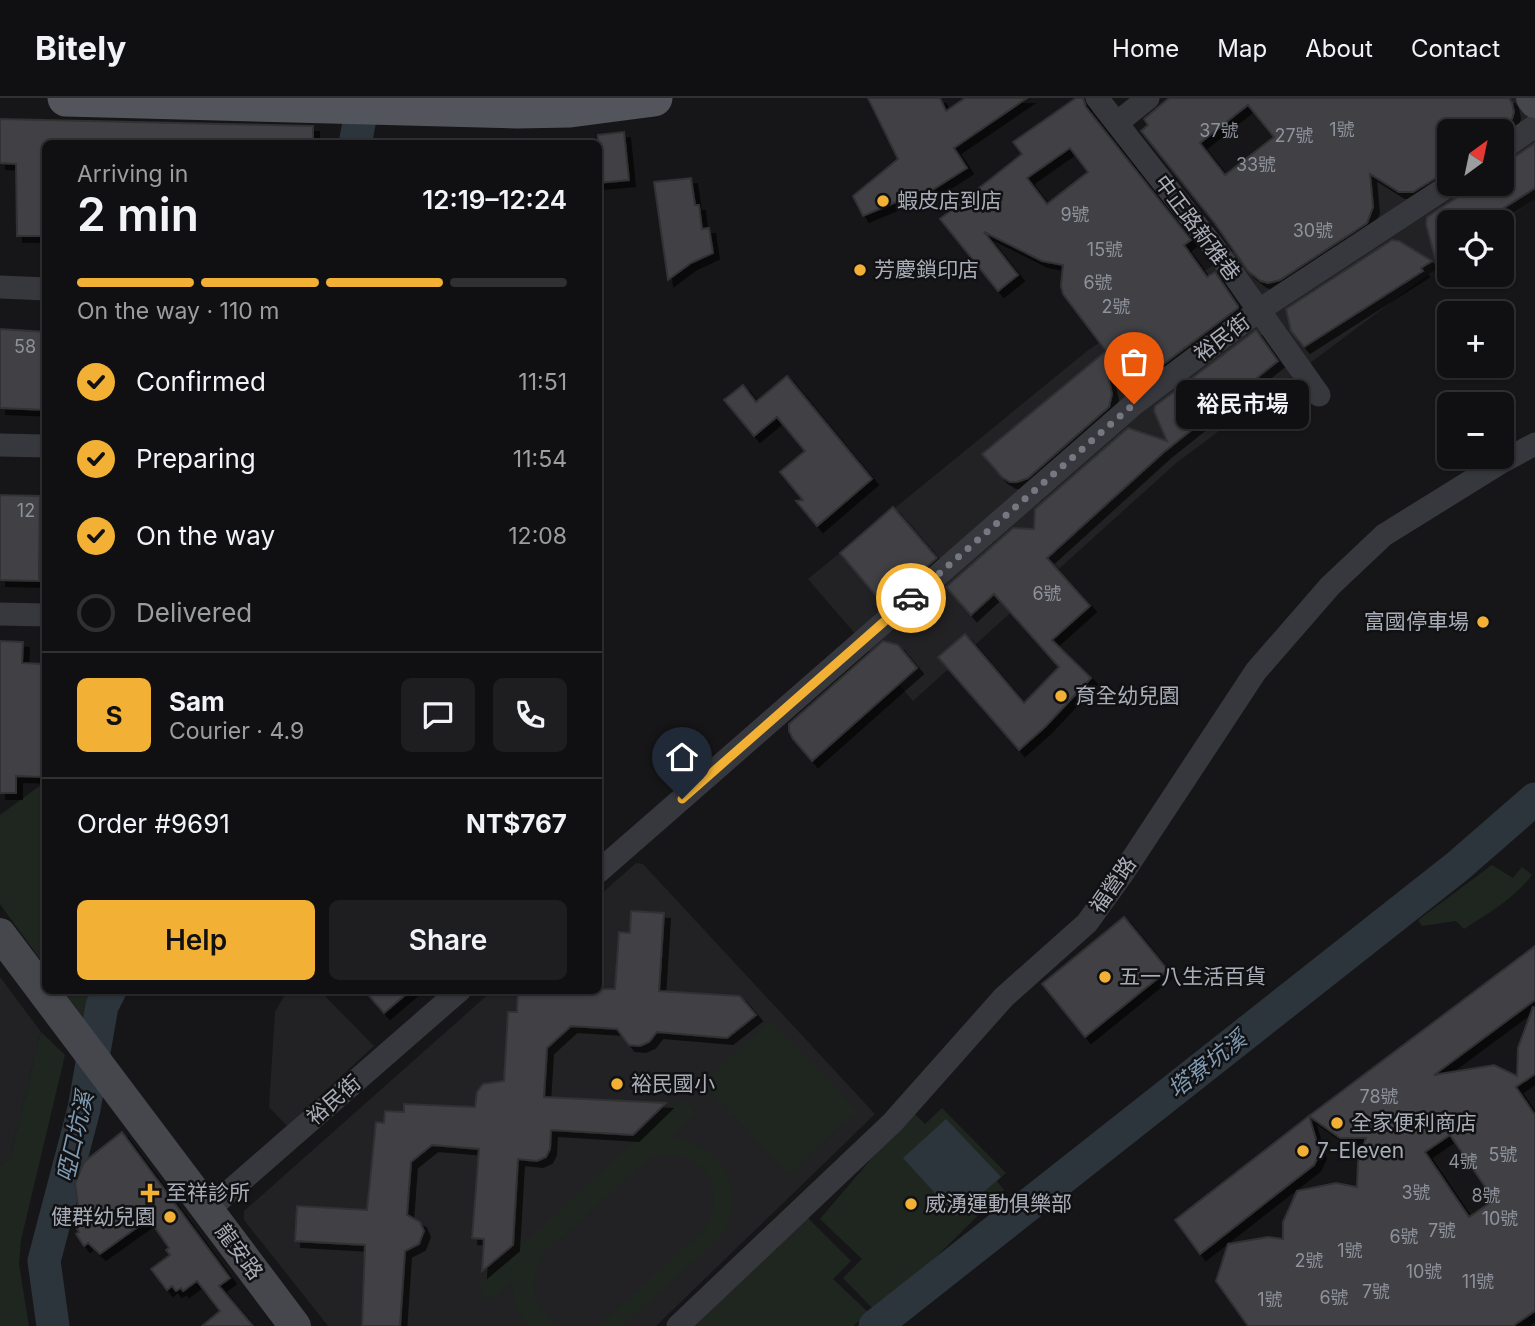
<!DOCTYPE html>
<meta charset="utf-8">
<style>
body{margin:0;font-family:Inter,"Noto Sans TC",sans-serif;background:#1e1e20;color:#f1f3f6;height:100vh;display:flex;flex-direction:column;font-size:26px;white-space:nowrap}
*{box-sizing:border-box;margin:0}
p{font-size:23px;color:#9c9d9f}
.icon{flex:none;width:38px;height:38px;fill:none;stroke:currentColor;stroke-width:2;stroke-linecap:round;stroke-linejoin:round}
.map{position:relative;flex:1;overflow:hidden}
.side{position:absolute;left:42px;top:42px;width:560px;height:854px;display:flex;flex-direction:column;background:#101012;border-radius:10px;box-shadow:0 2px 5px #0004,0 0 0 2px #303032}
.side>*{flex:none}
.needle{width:46px;rotate:33deg}
.buttons{position:absolute;left:1437px;top:21px;display:grid;gap:14px}
.buttons a{display:grid;place-items:center;width:77px;height:77px;border-radius:10px;background:#101012;box-shadow:0 2px 5px #0004,0 0 0 2px #303032;font-size:35px}
.pin{position:absolute;display:grid;place-items:center;width:60px;height:60px;color:#fff;margin:-72px -30px;border-radius:50% 50% 50% 0;rotate:-45deg;box-shadow:0 0 7px #0007}
.pin .icon{rotate:45deg}
.courier{position:absolute;display:grid;place-items:center;width:70px;height:70px;margin:-35px;border:5px solid #f2b134;border-radius:50%;background:#fff;color:#222;box-shadow:0 2px 9px #0007}
.bubble{position:absolute;height:49px;border-radius:10px;background:#101012;box-shadow:0 2px 5px #0004,0 0 0 2px #303032;font-size:23px;font-weight:600;line-height:49px;text-align:center}
.headline em{font-style:normal;font-weight:600}
.headline div{display:flex;flex-direction:column-reverse}
.headline{display:flex;align-items:center;justify-content:space-between;height:119px;padding:0 35px}
h1{font-size:46px;font-weight:600;line-height:52px}
.bar{display:grid;grid-template-columns:repeat(4,1fr);gap:10px 7px;align-content:center;height:84px;padding:0 35px}
.bar i{height:9px;border-radius:5px;background:#303032}
.bar .current{background:#f2b134}
.bar p{grid-column:span 4}
.line{display:flex;align-items:center;gap:18px;padding:0 35px;border-top:2px solid #303032}
.line div{flex:1}
.round{display:grid;place-items:center;flex:none;width:74px;height:74px;border-radius:10px;background:#1e1e20}
ol{padding:0 35px;list-style:none}
li{display:flex;align-items:center;gap:21px;height:77px}
li p{margin-inline-start:auto}
li .icon{padding:7px;border-radius:50%;background:#f2b134;color:#111;stroke-width:4}
li:last-child{color:#9c9d9f}
li i{width:38px;height:38px;border:4px solid #303032;border-radius:50%}
.action{display:flex;gap:14px;margin-top:auto;padding:14px 35px}
.action a{flex:1;height:80px;border-radius:10px;background:#f2b134;color:#111;font-size:28px;font-weight:600;line-height:80px;text-align:center}
.action a+a{background:#1e1e20;color:#f1f3f6}
header{display:flex;align-items:center;gap:42px;box-sizing:border-box;height:98px;padding:0 35px;background:#101012;border-bottom:2px solid #303032}
header strong{font-size:33px}
nav{display:flex;gap:38px;margin-inline-start:auto;font-size:24px}
.map>svg:first-child{display:block}
.built{fill:#222225;fill-rule:evenodd}
.green{fill:#1e261f}
.water{fill:#2c353c}
.lines{fill:none;stroke-linecap:round;stroke-linejoin:round}
.river{stroke:#2c353c;stroke-width:33}
.building{fill:#404145;stroke:#303034;stroke-width:2;fill-rule:evenodd;filter:url(#shadow)}
.street{stroke:#37383d;stroke-width:23}
.secondary{stroke:#45474d;stroke-width:32}
.primary{stroke:#53555c;stroke-width:37}
.done{stroke:#757880;stroke-width:7;stroke-dasharray:0 12.6}
.route{stroke:#f2b134;stroke-width:9}
.poi-dot{fill:#f2b134;stroke:#111113;stroke-width:2.5}
.labels{text-anchor:middle;stroke-width:5;stroke-linejoin:round;paint-order:stroke}
.number-label{font-size:18px;fill:#8e929b}
.poi-label{font-size:21px;fill:#a8adb8;stroke:#111113;text-anchor:start}
.street-label{font-size:21px;fill:#a8adb8;stroke:#111113}
.water-label{font-size:23px;font-style:italic;fill:#7f9bb3;stroke:#111113}
</style>
<header>
<strong>Bitely</strong>
<nav><a>Home</a><a>Map</a><a>About</a><a>Contact</a></nav>
</header>
<div class="map">
<svg width="1535" height="1228" viewBox="0 0 1535 1228">
<defs>
<filter id="shadow"><feDropShadow dx="6" dy="6" stdDeviation="0" flood-color="#0009"/></filter>
</defs>
<rect width="100%" height="100%" fill="#161618"/>
<g class="built">
<path d="M1459 0H1518L1535 20V101L1502 124H1449V161L1175 366 913 603 808 481 1087 253ZM1449 33H1502V86H1449Z"/>
<polygon points="636,765 643,766 875,1016 656,1228 328,1228 244,1122 244,1113 492,893 598,892 599,798"/>
<polygon points="0,879 41,934 10,1059 0,1067"/>
<polygon points="287,893 320,893 374,948 287,1028 269,1009 275,914"/>
</g>
<g class="green">
<polygon points="45,684 45,868 0,806 0,717"/>
<path d="M1492 767 1513 780 1522 769 1532 777C1514 801 1489 815 1464 831L1456 823 1422 828 1418 822Z"/>
<polygon points="63,893 97,893 85,922"/>
<polygon points="770,922 857,1012 790,1077 701,985"/>
<polygon points="41,934 65,957 21,1142 19,1166 29,1228 0,1228 0,1067 10,1059"/>
<path d="M682 1000 696 1015 671 1039C723 1048 748 1089 722 1138L622 1228H595L601 1226 706 1129C729 1085 698 1047 650 1060L546 1153C525 1183 530 1208 560 1228H528C517 1214 512 1202 512 1184L490 1203 477 1188Z"/>
<polygon points="942,1010 1006,1075 997,1083 1004,1092 878,1216 843,1180 862,1161 820,1121 912,1013 925,1026"/>
<polygon points="806,1118 851,1163 833,1181 869,1215 853,1228 695,1228"/>
</g>
<polygon class="water" points="946,1021 1001,1079 956,1118 903,1060"/>
<g class="lines">
<g class="river">
<polyline points="355,46 364,0"/>
<polyline points="53,1228 44,1163 84,1011 102,908 110,892"/>
<polyline points="875,1228 1458,768 1535,701"/>
</g>
</g>
<g class="building">
<polygon points="868,0 940,0 946,13 965,0 1027,0 954,50 967,70 923,98 920,94 863,118 853,98 898,61"/>
<path d="M1076 0H1083L1086 9 1191 142 1184 147 1207 179 1215 174 1238 208V210L1145 280 1136 281 1108 278 1112 296 1109 309 1028 380 1017 384H1010L1002 379 982 356 1106 253 1063 196 1061 188 1063 167 1042 163 984 134 1018 177 998 193 940 121 1022 56 1013 44ZM1070 50 1088 74 1047 106 1027 80Z"/>
<path d="M1169 0H1509L1512 5 1514 14 1512 21 1503 33H1449V72L1413 94H1399L1370 76 1373 109 1367 125 1280 182 1268 185 1261 183 1248 173 1214 124 1141 33 1148 27 1144 21ZM1248 7 1274 39 1225 77 1200 45Z"/>
<polygon points="0,21 313,28 313,46 46,46 46,138 17,138 16,66 0,65"/>
<polygon points="624,34 629,82 598,85 598,37"/>
<polygon points="1535,45 1535,90 1482,124 1449,124 1449,150 1435,160 1426,126 1427,119 1459,98 1465,86 1502,86 1502,65 1510,62"/>
<polygon points="691,80 695,107 699,107 702,131 709,130 713,155 691,165 668,182 654,84"/>
<polygon points="1392,142 1399,143 1432,163 1421,170 1423,173 1304,249 1291,233 1286,211"/>
<polygon points="0,231 46,234 46,312 0,310"/>
<polygon points="1256,232 1278,263 1164,354 1047,460 1090,508 1052,542 1091,580 1045,629 1019,652 938,559 965,536 1024,605 1059,569 994,496 971,517 946,489 1013,430 1034,431 1035,411 1128,330 1167,343 1154,313 1155,308"/>
<polygon points="787,278 872,381 817,428 796,403 803,402 780,374 805,353 777,319 754,338 724,302 743,287 756,304"/>
<polygon points="0,397 40,398 39,483 0,482"/>
<polygon points="893,409 937,460 891,500 878,500 840,455"/>
<polygon points="0,543 23,544 22,565 46,566 42,679 16,678 16,695 0,695"/>
<polygon points="883,543 898,547 917,570 812,663 793,641 789,633 789,626"/>
<polygon points="631,813 664,815 659,893 740,898 756,917 727,940 657,934 649,944 640,948 629,947 617,931 571,928 547,950 544,999 666,1005 633,1037 551,1032 550,1051 546,1059 537,1063 518,1061 513,1147 482,1173 484,1141 472,1140 479,1051 432,1047 411,1064 407,1117 420,1124 424,1133 419,1146 405,1153 400,1228 362,1228 365,1147 295,1143 297,1108 367,1112 376,1024 384,1025 385,1013 404,1014 404,1006 475,1009 477,994 483,986 504,983 508,914 517,914 518,892 615,891 619,834 630,835"/>
<polygon points="1124,819 1168,872 1085,939 1042,886"/>
<path d="M1535 848V902L1434 977 1494 967 1517 978 1518 950 1533 909 1535 910V976L1516 989 1535 1017V1213L1513 1228H1248L1216 1183 1228 1146 1268 1139 1283 1141V1124L1297 1093 1336 1085 1357 1089 1358 1064 1366 1040H1340L1309 1018ZM1450 1037 1494 1102 1469 1119 1425 1054Z"/>
<polygon points="364,892 411,892 384,915"/>
<polygon points="1309,1018 1320,1055 1314,1067 1200,1156 1175,1122"/>
<polygon points="122,1034 230,1180 219,1188 253,1228 202,1228 220,1213 197,1183 183,1193 181,1190 176,1193 172,1188 167,1192 151,1171 170,1157 166,1152 169,1150 149,1121 100,1156 88,1145 84,1148 76,1136 79,1134 74,1127 80,1122 75,1085 84,1064"/>
</g>
<g class="lines">
<g class="street">
<polyline points="1097,0 1219,156 1319,297"/>
<polyline points="1117,25 1148,0"/>
<polyline points="1502,51 1535,28"/>
<polyline points="0,189 46,191"/>
<polyline points="0,347 46,348"/>
<polyline points="0,516 46,517"/>
<polyline points="598,774 1134,306 1258,213 1451,86"/>
<polyline points="208,1112 460,892"/>
<polyline points="678,1228 893,1024 1004,899 1087,825 1123,775 1256,573 1330,488 1384,437 1500,365 1535,346"/>
</g>
<g class="secondary">
<polyline points="1532,0 1535,4"/>
<polyline points="0,836 295,1228"/>
</g>
<polyline class="primary" points="66,0 517,12 570,11 654,0"/>
</g>
<g class="lines">
<polyline class="done" points="911,500 1134,306"/>
<polyline class="route" points="682,701 911,500"/>
</g>
<g class="poi-dot">
<circle cx="883" cy="103" r="7"/>
<circle cx="860" cy="172" r="7"/>
<circle cx="1483" cy="524" r="7"/>
<circle cx="1061" cy="598" r="7"/>
<circle cx="1105" cy="879" r="7"/>
<circle cx="617" cy="986" r="7"/>
<circle cx="1337" cy="1025" r="7"/>
<circle cx="1303" cy="1053" r="7"/>
<path d="M146.5 1084.5h7v7h7v7h-7v7h-7v-7h-7v-7h7z"/>
<circle cx="911" cy="1106" r="7"/>
<circle cx="170" cy="1119" r="7"/>
</g>
<g class="labels">
<g class="number-label">
<text x="1342" y="38">1號</text>
<text x="1219" y="39">37號</text>
<text x="1294" y="44">27號</text>
<text x="1256" y="73">33號</text>
<text x="1075" y="123">9號</text>
<text x="1313" y="139">30號</text>
<text x="1105" y="158">15號</text>
<text x="1098" y="191">6號</text>
<text x="1116" y="215">2號</text>
<text x="25" y="255">58</text>
<text x="26" y="419">12</text>
<text x="1047" y="502">6號</text>
<text x="1379" y="1005">78號</text>
<text x="1503" y="1063">5號</text>
<text x="1463" y="1070">4號</text>
<text x="1416" y="1101">3號</text>
<text x="1486" y="1104">8號</text>
<text x="1500" y="1127">10號</text>
<text x="1442" y="1139">7號</text>
<text x="1404" y="1145">6號</text>
<text x="1350" y="1159">1號</text>
<text x="1309" y="1169">2號</text>
<text x="1424" y="1180">10號</text>
<text x="1478" y="1190">11號</text>
<text x="1376" y="1200">7號</text>
<text x="1334" y="1206">6號</text>
<text x="1270" y="1208">1號</text>
</g>
<g class="poi-label">
<text x="897" y="110">蝦皮店到店</text>
<text x="874" y="179">芳慶鎖印店</text>
<text x="1469" y="531" text-anchor="end">富國停車場</text>
<text x="1075" y="605">育全幼兒園</text>
<text x="1119" y="886">五一八生活百貨</text>
<text x="631" y="993">裕民國小</text>
<text x="1351" y="1032">全家便利商店</text>
<text x="1317" y="1060">7-Eleven</text>
<text x="166" y="1102">至祥診所</text>
<text x="925" y="1113">威湧運動俱樂部</text>
<text x="156" y="1126" text-anchor="end">健群幼兒園</text>
</g>
<g class="street-label">
<text transform="translate(1197 130) rotate(53)" y="7">中正路新雅巷</text>
<text transform="translate(1222 240) rotate(-37)" y="7">裕民街</text>
<text transform="translate(1113 787) rotate(-55)" y="7">福營路</text>
<text transform="translate(334 1002) rotate(-41)" y="7">裕民街</text>
<text transform="translate(239 1154) rotate(53)" y="7">龍安路</text>
</g>
<g class="water-label">
<text transform="translate(1207 966) rotate(-38)" y="8">塔寮坑溪</text>
<text transform="translate(75 1039) rotate(-77)" y="8">啞口坑溪</text>
</g>
</g>
</svg>
<div class="buttons">
<a><svg class="needle" viewBox="-14 -14 28 28"><path d="M0-13l5 13h-10z" fill="#e53935"/><path d="M0 13l5-13h-10z" fill="#9c9d9f"/></svg></a>
<a><svg class="icon" aria-label="locate" viewBox="0 0 24 24"><circle cx="12" cy="12" r="6"/><path d="M12 2v4M12 18v4M2 12h4M18 12h4"/></svg></a>
<a>+</a>
<a>−</a>
</div>
<div class="pin" style="left:1134px;top:306px;background:#ea580c"><svg class="icon" aria-label="bag" viewBox="0 0 24 24"><path d="M5 8h14l-1 12H6zM9 8a3 3 0 0 1 6 0"/></svg></div>
<div class="pin" style="left:682px;top:701px;background:#1f2937"><svg class="icon" aria-label="home" viewBox="0 0 24 24"><path d="M3 11l9-7 9 7M6 9v11h12V9"/></svg></div>
<div class="courier" style="left:911px;top:500px"><svg class="icon" aria-label="car" viewBox="0 0 24 24"><path d="M5 17H2v-5l4-1 3-4h7l3 4 3 1v5h-3M9 17h6M6 11h13"/><circle cx="7" cy="17" r="2"/><circle cx="17" cy="17" r="2"/></svg></div>
<div class="bubble" style="left:1176px;top:282px;width:133px">裕民市場</div>
<section class="side">
<div class="headline"><div><h1>2 min</h1><p>Arriving in</p></div><em>12:19–12:24</em></div>
<div class="bar"><i class="current"></i><i class="current"></i><i class="current"></i><i></i><p>On the way · 110 m</p></div>
<ol>
<li><svg class="icon" aria-label="check" viewBox="0 0 24 24"><path d="M5 12l5 5 9-10"/></svg>Confirmed<p>11:51</p></li>
<li><svg class="icon" aria-label="check" viewBox="0 0 24 24"><path d="M5 12l5 5 9-10"/></svg>Preparing<p>11:54</p></li>
<li><svg class="icon" aria-label="check" viewBox="0 0 24 24"><path d="M5 12l5 5 9-10"/></svg>On the way<p>12:08</p></li>
<li><i></i>Delivered</li>
</ol>
<div class="line" style="height:126px"><b class="round" style="background:#f2b134;color:#111">S</b><div><b>Sam</b><p>Courier · 4.9</p></div><a class="round"><svg class="icon" aria-label="chat" viewBox="0 0 24 24"><path d="M4 5h16v11H9l-5 4z"/></svg></a><a class="round"><svg class="icon" aria-label="phone" viewBox="0 0 24 24"><path d="M5 4h4l2 5-3 2q2 4 5 5l2-3 5 2v4C11 20 4 13 5 4z"/></svg></a></div>
<div class="line" style="height:91px"><div>Order #9691</div><b>NT$767</b></div>
<div class="action"><a>Help</a><a>Share</a></div>
</section>
</div>
